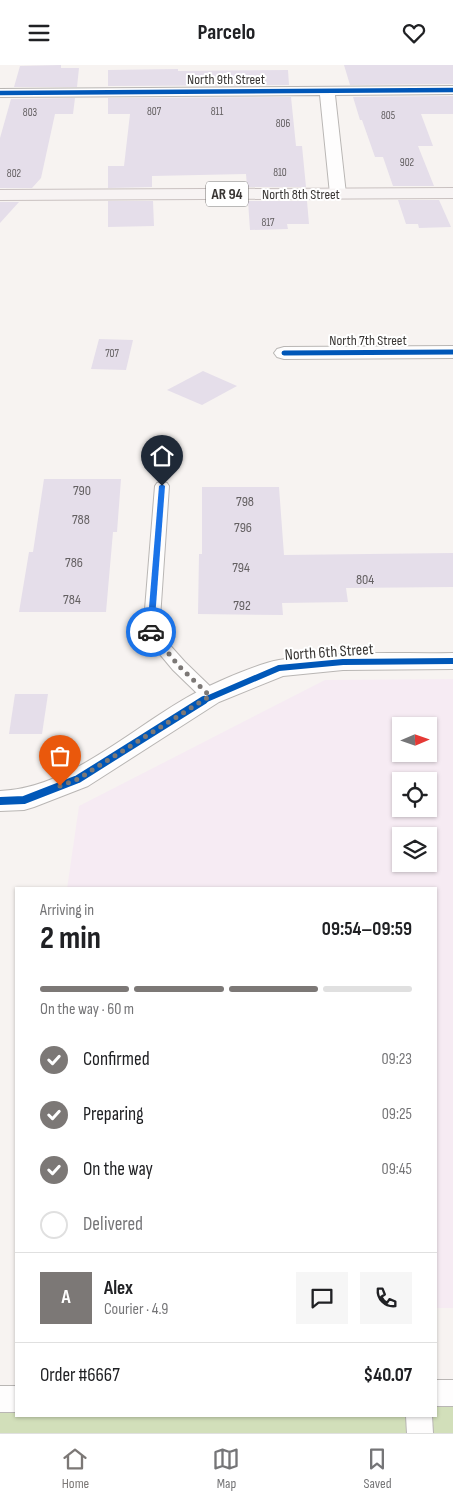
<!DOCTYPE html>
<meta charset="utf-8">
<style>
body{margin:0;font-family:"Sofia Sans Condensed",sans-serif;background:#f6f6f6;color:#202124;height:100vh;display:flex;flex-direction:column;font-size:19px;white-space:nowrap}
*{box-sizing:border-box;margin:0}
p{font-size:16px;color:#757577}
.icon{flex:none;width:28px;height:28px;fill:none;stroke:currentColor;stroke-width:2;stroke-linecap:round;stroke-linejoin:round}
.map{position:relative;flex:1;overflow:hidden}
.side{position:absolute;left:15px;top:822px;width:422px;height:530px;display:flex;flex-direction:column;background:#fff;border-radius:0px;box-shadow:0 1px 4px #0004}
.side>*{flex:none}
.needle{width:32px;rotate:88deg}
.controls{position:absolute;left:392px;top:652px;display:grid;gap:10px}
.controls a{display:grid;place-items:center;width:45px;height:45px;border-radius:0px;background:#fff;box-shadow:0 1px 4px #0004;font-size:25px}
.pin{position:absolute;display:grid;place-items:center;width:42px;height:42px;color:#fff;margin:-51px -21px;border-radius:50% 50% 50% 0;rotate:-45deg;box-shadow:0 0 5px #0007}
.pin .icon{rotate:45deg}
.courier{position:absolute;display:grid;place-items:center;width:50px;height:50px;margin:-25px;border:4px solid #1a73e8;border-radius:50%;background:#fff;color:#222;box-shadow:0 1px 6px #0007}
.overview em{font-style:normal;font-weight:700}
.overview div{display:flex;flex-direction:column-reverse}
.overview{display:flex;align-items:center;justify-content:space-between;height:85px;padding:0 25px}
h1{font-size:32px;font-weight:700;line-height:38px}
.bar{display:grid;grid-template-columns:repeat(4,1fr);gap:8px 5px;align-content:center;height:60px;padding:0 25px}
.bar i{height:6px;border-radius:4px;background:#e0e0e0}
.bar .selected{background:#7c7876}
.bar p{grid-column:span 4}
.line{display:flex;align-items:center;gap:12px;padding:0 25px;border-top:1px solid #e0e0e0}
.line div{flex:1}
.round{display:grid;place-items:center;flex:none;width:52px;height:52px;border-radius:0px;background:#f6f6f6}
ol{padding:0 25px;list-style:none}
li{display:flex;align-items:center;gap:15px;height:55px}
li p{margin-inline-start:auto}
li .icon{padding:5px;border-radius:50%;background:#7c7876;color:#fff;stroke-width:4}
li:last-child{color:#757577}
li i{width:28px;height:28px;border:2px solid #e0e0e0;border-radius:50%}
header{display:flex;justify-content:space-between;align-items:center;height:65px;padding:0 25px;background:#fff;font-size:22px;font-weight:700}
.dock{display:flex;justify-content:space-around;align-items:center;height:70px;border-top:1px solid #e0e0e0;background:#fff;font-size:14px;color:#757577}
.dock a{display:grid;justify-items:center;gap:2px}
.dock .selected{color:#7c7876}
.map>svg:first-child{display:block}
.industrial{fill:#f6ebf3;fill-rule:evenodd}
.green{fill:#d2dfba}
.building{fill:#e5deea}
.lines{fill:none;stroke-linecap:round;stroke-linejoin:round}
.lane-casing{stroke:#b9b6b4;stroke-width:2}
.street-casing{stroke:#b9b6b4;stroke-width:2}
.primary-casing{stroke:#c9c1c0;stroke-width:2}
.lane{fill:#fefdfd;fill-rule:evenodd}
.street{fill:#fefdfd;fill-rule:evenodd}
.primary{fill:#f7f3f3;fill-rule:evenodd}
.cycleway-far3-casing{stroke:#fff;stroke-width:6}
.cycleway-far2-casing{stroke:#fff;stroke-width:7}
.cycleway-far1-casing{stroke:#fff;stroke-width:9}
.cycleway-casing{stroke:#fff;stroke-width:11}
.cycleway-far3{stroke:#0057b8;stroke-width:4.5}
.cycleway-far2{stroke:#0057b8;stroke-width:5}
.cycleway-far1{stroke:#0057b8;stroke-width:6}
.cycleway{stroke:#0057b8;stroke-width:8}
.route{fill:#1a73e8}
.done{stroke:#7c7876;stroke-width:5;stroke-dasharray:0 9}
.labels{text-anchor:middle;stroke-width:4;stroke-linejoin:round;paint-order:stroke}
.far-number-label{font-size:11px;fill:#646062}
.far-street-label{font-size:14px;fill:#393634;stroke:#fff}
.number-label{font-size:14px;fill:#646062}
.shield{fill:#fff;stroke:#747271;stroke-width:1}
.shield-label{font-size:15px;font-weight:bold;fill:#393634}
.street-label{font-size:16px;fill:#393634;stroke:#fff}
</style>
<header><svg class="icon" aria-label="menu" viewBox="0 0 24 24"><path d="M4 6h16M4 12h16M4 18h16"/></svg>Parcelo<svg class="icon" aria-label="heart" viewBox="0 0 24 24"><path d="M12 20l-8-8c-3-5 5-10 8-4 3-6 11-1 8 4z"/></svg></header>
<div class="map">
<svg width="453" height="1368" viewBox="0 0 453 1368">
<rect width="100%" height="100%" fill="#f7f3f1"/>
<path class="industrial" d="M453 614V1243H436V824H67L79 741 325 615ZM401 661H429V689H401ZM401 716H429V744H401ZM401 771H429V799H401Z"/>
<polygon class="green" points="453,1330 453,1368 0,1368 0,1335 16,1335 16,1351 436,1351 436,1331"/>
<g class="building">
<polygon points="61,0 61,3 79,3 77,22 14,22 20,1"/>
<polygon points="344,0 453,0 453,19 350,20"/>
<polygon points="178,4 178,6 288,5 289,20 108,21 108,5"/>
<polygon points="453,31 453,49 421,49 433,81 418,81 434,121 393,121 383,92 375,92 362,55 360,55 353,32"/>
<polygon points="291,32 296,81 302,81 306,122 247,122 246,109 152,111 152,122 108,123 108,101 124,101 130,49 108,49 108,33"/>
<polygon points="75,33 73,49 55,49 41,113 32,123 0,123 0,73 11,34"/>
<polygon points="398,135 439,135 451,162 419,163 418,159 406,159"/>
<polygon points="108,136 153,136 154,161 108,162"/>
<polygon points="248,136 307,136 309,159 287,159 288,164 250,165"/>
<polygon points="0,137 19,137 0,158"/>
<polygon points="99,274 133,275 126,305 91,304"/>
<polygon points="203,306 237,321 202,340 167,325"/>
<polygon points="44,414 121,414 117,467 113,467 106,547 19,547 29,487 33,487"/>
<polygon points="202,422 279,422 284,490 453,488 453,522 346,523 348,537 282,538 283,550 198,549 199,489 202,489"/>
<polygon points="15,629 48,629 42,669 9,669"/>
</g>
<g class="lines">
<defs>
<g id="lane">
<polygon points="162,417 167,418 169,421 159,568 185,597 216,627 218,631 216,635 210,636 204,635 173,605 143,569 155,421 157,418"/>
<rect x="436" y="1315" width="17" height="26"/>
<rect x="0" y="1321" width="16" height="26"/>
<polygon points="406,1351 432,1351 433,1368 407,1368"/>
</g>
<g id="street">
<polygon points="453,21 453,29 335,30 346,129 344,132 332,132 330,129 320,30 0,32 0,24"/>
<polygon points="453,281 453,293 284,294 277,292 274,288 277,284 284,282"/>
<path d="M453 588V604L343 605 283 611 219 637 88 721 34 742 24 745 0 746V726C74 723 137 657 201 625 219 616 260 598 279 595 336 585 396 589 453 588Z"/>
</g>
<polygon id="primary" points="453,123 453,133 0,135 0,125"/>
</defs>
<use href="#lane" class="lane-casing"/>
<use href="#street" class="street-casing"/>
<use href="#primary" class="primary-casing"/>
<use href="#lane" class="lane"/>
<use href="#street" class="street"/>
<use href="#primary" class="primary"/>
<defs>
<polyline id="cycleway-far3" points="0,28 453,25"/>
<polyline id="cycleway-far2" points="284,288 453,287"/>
<polyline id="cycleway-far1" points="202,636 279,603 343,597 453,596"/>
<polyline id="cycleway" points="0,736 24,735 78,714 204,635"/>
</defs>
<use href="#cycleway-far3" class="cycleway-far3-casing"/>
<use href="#cycleway-far2" class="cycleway-far2-casing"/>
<use href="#cycleway-far1" class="cycleway-far1-casing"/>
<use href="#cycleway" class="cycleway-casing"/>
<use href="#cycleway-far3" class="cycleway-far3"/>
<use href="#cycleway-far2" class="cycleway-far2"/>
<use href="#cycleway-far1" class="cycleway-far1"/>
<use href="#cycleway" class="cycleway"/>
</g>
<polygon class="route" points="162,419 165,421 154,567 151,569 147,567 159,421"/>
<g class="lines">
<polyline class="done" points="60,721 78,714 210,631 179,601 151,567"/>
</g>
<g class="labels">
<g class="far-number-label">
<text x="154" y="50">807</text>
<text x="217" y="50">811</text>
<text x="30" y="51">803</text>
<text x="388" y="54">805</text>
<text x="283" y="62">806</text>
<text x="407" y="101">902</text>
<text x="280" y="111">810</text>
<text x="14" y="112">802</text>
<text x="268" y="161">817</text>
<text x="112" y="292">707</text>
</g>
<g class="far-street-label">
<text x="226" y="19">North 9th Street</text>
<text x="301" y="134">North 8th Street</text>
<text x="368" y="280">North 7th Street</text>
</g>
<g class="number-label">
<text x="82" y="430">790</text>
<text x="245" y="441">798</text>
<text x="81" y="459">788</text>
<text x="243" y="467">796</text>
<text x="74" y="502">786</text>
<text x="241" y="507">794</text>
<text x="365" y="519">804</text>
<text x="72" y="539">784</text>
<text x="242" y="545">792</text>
</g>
<rect class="shield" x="206" y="116.5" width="42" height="25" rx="4"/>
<g class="shield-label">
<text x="227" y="134">AR 94</text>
</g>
<g class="street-label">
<text transform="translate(329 586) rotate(-4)" y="6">North 6th Street</text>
</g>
</g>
</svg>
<div class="controls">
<a><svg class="needle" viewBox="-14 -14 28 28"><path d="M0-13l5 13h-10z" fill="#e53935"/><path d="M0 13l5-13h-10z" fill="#757577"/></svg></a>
<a><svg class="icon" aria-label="locate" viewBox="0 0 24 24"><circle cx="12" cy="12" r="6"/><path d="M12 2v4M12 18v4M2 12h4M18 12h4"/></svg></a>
<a><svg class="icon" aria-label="layers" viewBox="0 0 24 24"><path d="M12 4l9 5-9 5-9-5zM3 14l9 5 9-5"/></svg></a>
</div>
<div class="pin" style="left:60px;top:721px;background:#ea580c"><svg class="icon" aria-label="bag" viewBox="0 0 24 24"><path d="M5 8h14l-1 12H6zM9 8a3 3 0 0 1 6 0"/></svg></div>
<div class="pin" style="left:162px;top:421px;background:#1f2937"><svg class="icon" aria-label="home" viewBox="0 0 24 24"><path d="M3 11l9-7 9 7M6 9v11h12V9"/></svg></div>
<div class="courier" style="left:151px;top:567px"><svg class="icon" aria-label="car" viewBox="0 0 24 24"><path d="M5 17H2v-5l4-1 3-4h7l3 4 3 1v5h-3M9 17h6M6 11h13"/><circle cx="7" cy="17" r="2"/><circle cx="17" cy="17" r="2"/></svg></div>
<section class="side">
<div class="overview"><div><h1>2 min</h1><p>Arriving in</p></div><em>09:54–09:59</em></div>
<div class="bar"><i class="selected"></i><i class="selected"></i><i class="selected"></i><i></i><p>On the way · 60 m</p></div>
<ol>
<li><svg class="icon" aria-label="check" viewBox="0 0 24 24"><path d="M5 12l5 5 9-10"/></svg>Confirmed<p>09:23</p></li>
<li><svg class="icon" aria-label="check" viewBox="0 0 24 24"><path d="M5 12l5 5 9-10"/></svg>Preparing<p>09:25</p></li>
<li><svg class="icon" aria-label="check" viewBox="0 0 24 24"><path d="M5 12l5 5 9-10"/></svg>On the way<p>09:45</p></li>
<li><i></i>Delivered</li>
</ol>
<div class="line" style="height:90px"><b class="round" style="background:#7c7876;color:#fff">A</b><div><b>Alex</b><p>Courier · 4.9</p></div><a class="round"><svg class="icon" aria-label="chat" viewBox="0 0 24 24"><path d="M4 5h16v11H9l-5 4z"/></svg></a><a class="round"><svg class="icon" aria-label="phone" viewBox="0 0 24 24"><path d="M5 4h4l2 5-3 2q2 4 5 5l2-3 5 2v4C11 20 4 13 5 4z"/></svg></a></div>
<div class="line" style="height:65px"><div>Order #6667</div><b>$40.07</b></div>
</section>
</div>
<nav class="dock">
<a class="selected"><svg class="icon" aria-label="home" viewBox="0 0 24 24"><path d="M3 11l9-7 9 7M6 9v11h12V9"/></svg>Home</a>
<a><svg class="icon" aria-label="map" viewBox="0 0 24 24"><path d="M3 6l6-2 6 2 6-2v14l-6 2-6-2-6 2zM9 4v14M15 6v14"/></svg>Map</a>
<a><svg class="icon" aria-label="saved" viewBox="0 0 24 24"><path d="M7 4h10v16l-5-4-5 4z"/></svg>Saved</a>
</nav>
